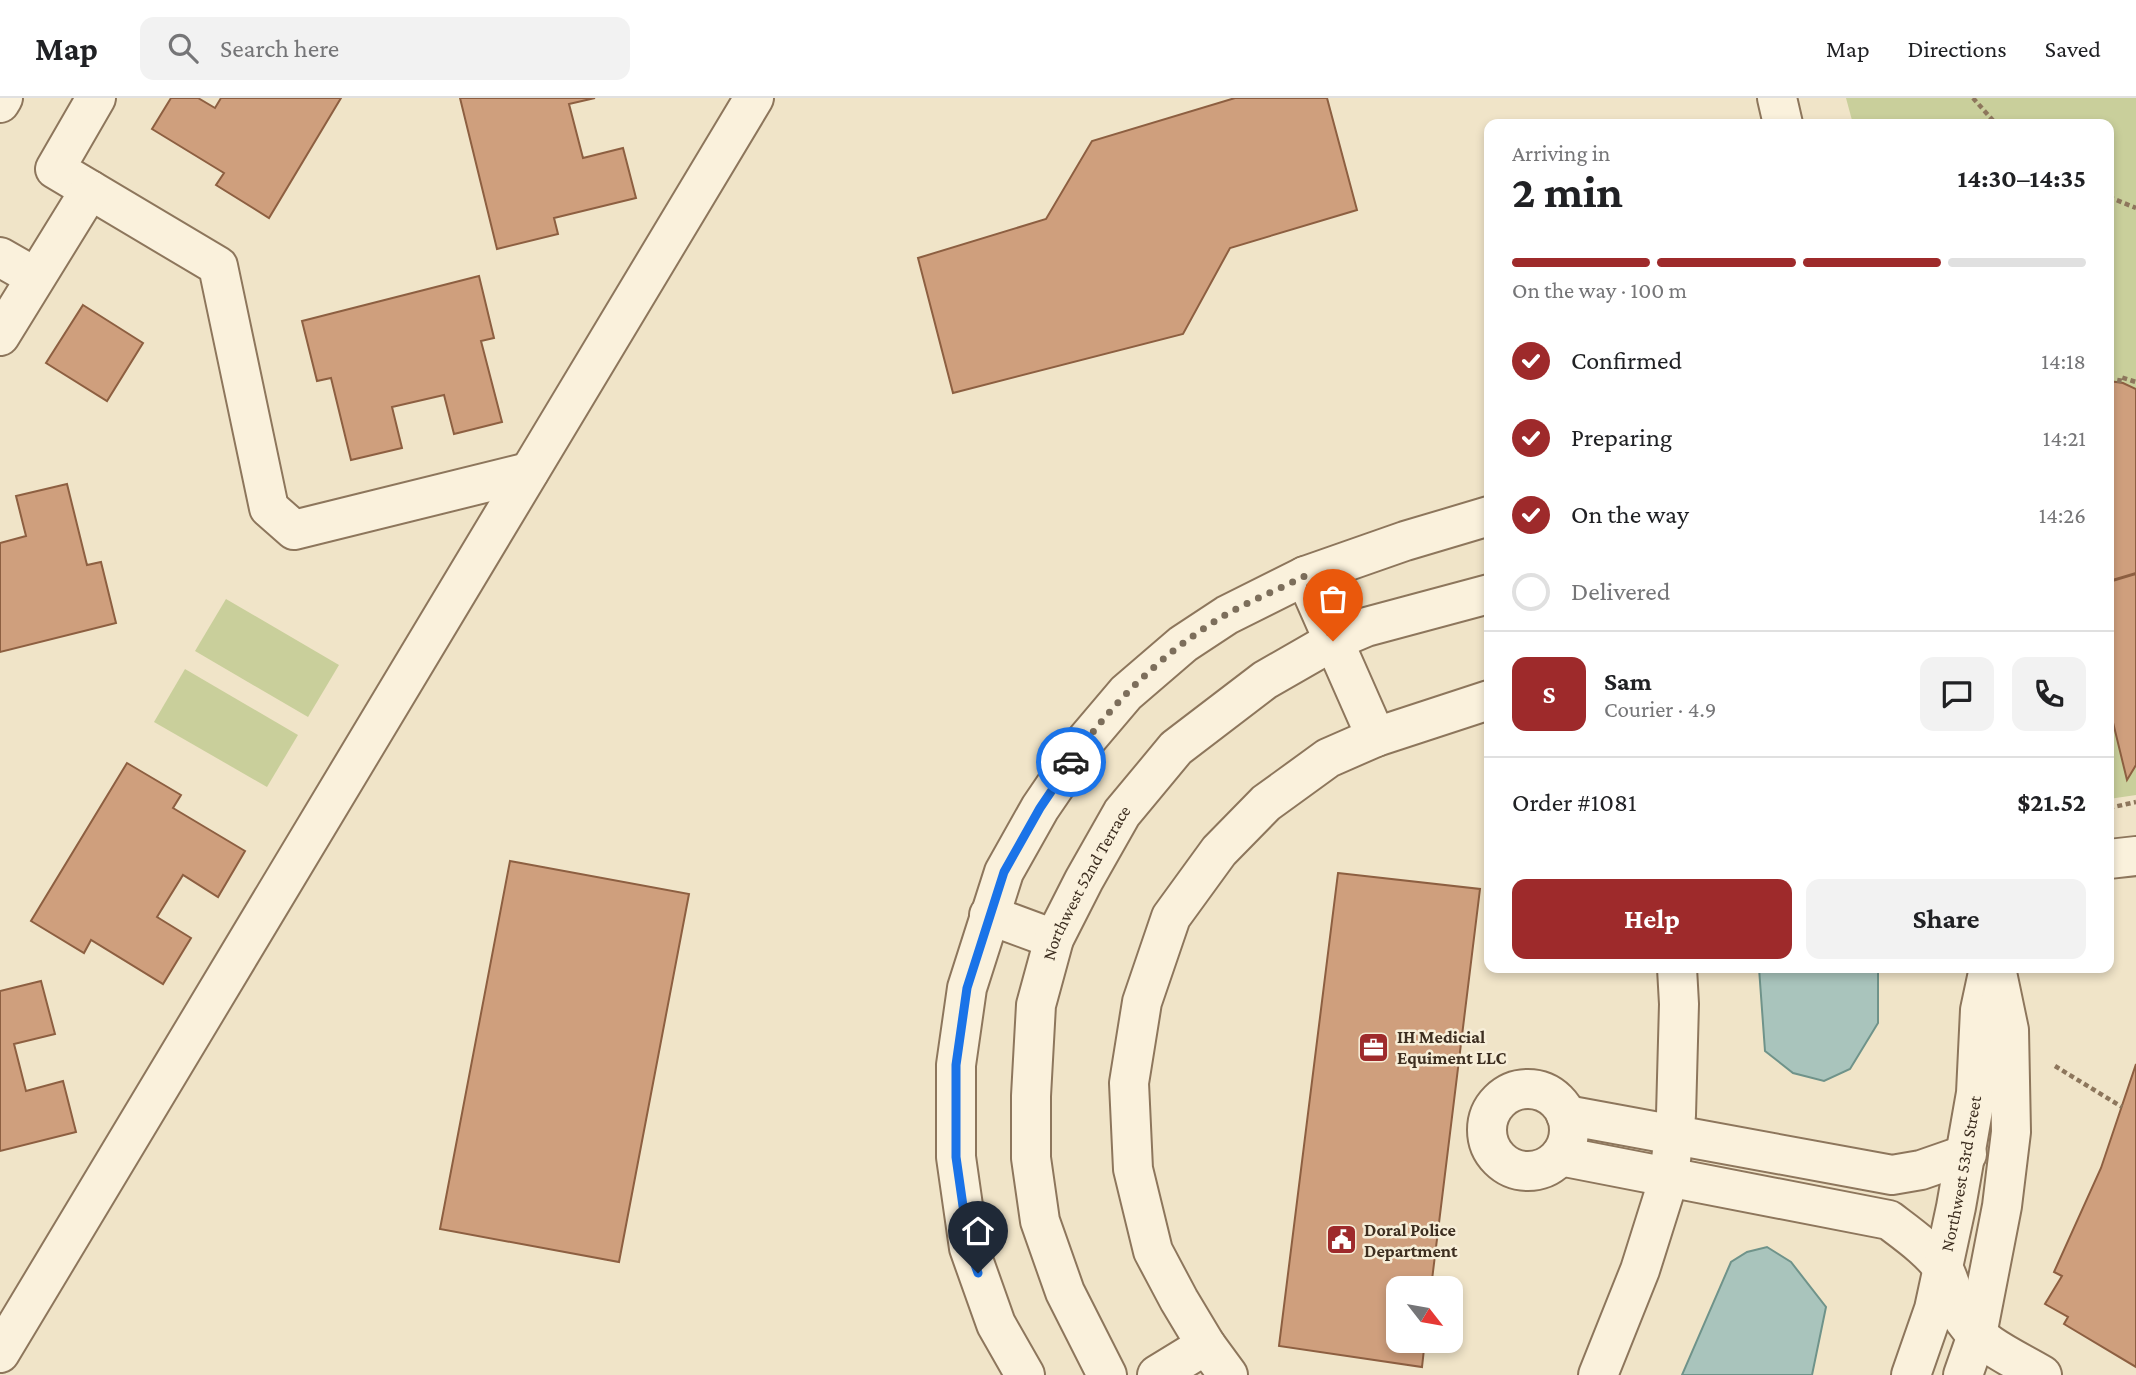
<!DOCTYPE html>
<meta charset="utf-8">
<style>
body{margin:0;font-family:"Crimson Pro",serif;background:#f2f2f2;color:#202124;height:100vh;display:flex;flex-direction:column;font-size:26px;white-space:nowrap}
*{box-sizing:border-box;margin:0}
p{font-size:23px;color:#757577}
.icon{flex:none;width:38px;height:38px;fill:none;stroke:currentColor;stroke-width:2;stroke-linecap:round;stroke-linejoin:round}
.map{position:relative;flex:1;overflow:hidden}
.drawer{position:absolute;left:1484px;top:21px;width:630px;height:854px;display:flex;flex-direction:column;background:#fff;border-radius:14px;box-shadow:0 4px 10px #0003}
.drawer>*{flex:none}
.needle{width:46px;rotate:121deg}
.controls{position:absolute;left:1386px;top:1178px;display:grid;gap:14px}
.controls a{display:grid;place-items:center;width:77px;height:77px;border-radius:14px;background:#fff;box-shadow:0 4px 10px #0003;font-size:35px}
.pin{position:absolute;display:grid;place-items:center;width:60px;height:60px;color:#fff;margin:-72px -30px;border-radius:50% 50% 50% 0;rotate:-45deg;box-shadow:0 0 7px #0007}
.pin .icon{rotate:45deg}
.courier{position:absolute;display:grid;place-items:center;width:70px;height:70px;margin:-35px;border:5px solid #1a73e8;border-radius:50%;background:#fff;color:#222;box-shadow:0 2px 9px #0007}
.head em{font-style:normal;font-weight:700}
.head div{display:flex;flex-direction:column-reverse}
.head{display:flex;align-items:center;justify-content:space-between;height:119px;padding:0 28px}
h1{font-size:46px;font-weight:700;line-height:52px}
.bar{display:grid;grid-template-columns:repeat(4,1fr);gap:10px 7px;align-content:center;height:84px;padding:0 28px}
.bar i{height:9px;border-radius:5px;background:#e0e0e0}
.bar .current{background:#9e2a2b}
.bar p{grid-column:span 4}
.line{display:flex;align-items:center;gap:18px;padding:0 28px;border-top:2px solid #e0e0e0}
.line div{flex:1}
.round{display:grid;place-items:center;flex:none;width:74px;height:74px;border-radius:14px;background:#f2f2f2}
ol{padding:0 28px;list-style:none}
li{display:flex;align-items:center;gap:21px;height:77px}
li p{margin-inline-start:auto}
li .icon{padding:7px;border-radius:50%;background:#9e2a2b;color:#fff;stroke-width:4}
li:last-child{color:#757577}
li i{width:38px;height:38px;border:4px solid #e0e0e0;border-radius:50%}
.button{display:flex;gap:14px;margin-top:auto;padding:14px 28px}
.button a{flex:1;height:80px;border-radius:14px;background:#9e2a2b;color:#fff;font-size:28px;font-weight:700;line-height:80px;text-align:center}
.button a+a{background:#f2f2f2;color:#202124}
header{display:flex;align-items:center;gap:42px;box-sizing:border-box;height:98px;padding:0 35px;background:#fff;border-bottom:2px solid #e0e0e0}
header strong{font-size:33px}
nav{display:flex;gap:38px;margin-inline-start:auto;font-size:24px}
.search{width:490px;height:63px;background:#f2f2f2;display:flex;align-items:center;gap:18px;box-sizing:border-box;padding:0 24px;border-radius:14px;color:#757577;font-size:26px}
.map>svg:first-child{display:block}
.green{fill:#c9cf9b}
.water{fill:#a9c4bc;stroke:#6f938a;stroke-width:2}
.building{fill:#cf9f7d;stroke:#8d5f41;stroke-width:2}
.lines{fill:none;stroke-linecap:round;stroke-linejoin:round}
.minor-casing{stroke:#8d765c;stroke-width:42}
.path{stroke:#8d765c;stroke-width:4.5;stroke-dasharray:5 3.5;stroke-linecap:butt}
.minor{stroke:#faf1dc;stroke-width:38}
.done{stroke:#7c6e5b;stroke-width:7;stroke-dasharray:0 12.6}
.route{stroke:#1a73e8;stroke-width:9}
.labels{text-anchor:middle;stroke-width:5;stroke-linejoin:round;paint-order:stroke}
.street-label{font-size:18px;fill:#3d2e20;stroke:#f7eed8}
.poi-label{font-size:18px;font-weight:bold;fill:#3d2e20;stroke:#f7eed8;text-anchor:start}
</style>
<header>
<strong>Map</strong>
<div class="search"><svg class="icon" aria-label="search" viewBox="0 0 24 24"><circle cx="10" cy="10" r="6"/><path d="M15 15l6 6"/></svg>Search here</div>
<nav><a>Map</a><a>Directions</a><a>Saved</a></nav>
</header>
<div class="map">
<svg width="2136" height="1277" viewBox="0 0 2136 1277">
<rect width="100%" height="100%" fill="#f0e4c8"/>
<g class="green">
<polygon points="1846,0 2136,0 2136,697 2109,701 2109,26 1853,26"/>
<polygon points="226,501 339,567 308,619 195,553"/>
<polygon points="185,571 298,637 267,689 154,624"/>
</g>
<g class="water">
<polygon points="1759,870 1878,870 1878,925 1850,971 1824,983 1793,975 1765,953"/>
<polygon points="1767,1149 1791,1164 1826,1209 1812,1277 1682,1277 1731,1164 1747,1154"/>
</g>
<g class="building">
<polygon points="171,0 198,0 215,10 221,0 341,0 269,120 216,87 224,75 152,31"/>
<polygon points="460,0 595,0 569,6 583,60 623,50 636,100 554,120 558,136 497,151"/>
<polygon points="1235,0 1327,0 1357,112 1230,150 1183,236 953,295 918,160 1046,121 1092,43"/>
<polygon points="479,178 494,240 481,243 502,324 454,336 444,297 392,309 402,350 351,362 331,280 317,283 302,223"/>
<polygon points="83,207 143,245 107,303 46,265"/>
<polygon points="2109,283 2123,285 2136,291 2136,475 2109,483"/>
<polygon points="67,386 87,467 101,464 116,525 0,554 0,445 26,438 16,398"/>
<polygon points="2136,476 2136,667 2127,682 2109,608 2109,484"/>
<polygon points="127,665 181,697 173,710 245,753 218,799 183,777 157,819 191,840 163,886 91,842 84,855 31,823"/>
<polygon points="510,763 689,796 619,1164 440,1131"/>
<polygon points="1338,775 1480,791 1431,1190 1398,1190 1398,1242 1425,1242 1422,1269 1279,1248"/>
<polygon points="41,883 55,936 14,946 26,993 63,983 76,1034 0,1053 0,893"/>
<polygon points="2136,966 2136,1269 2064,1226 2068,1219 2045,1206 2062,1178 2054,1174 2101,1070"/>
</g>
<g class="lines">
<defs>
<g id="minor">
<polyline points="96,0 55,71 218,168 269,410 294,432 529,374"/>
<polyline points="1777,0 1783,26"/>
<polyline points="0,5 3,0"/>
<polyline points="0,159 35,179"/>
<polyline points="0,238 90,92"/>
<polyline points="1305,478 1376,639"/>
<polyline points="2109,761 2136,758"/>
<polyline points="989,817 1054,841"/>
<circle cx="1528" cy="1032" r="41"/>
<polyline points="1566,1017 1892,1077 1921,1072 1967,1056"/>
<path d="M1560 1058 1889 1122C1906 1135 1932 1153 1944 1172 1953 1187 1953 1207 1964 1222 1981 1247 2017 1262 2042 1277"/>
<polyline points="0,1255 754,0"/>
<polyline points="1025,1277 996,1226 969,1150 956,1059 956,967 967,890 1004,774 1040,710 1087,641 1126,595 1183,546 1227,517 1305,478 1405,443 1489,418"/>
<path id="s1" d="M1107 1277 1065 1194 1040 1123 1031 1060V998L1036 907 1054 841 1084 782 1122 715 1176 650 1265 582 1333 543 1366 529 1489 496"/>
<polyline points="1157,1277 1206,1247"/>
<polyline points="1228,1277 1206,1247 1179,1202 1153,1153 1133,1071 1129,985 1142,904 1171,819 1219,753 1266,705 1328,660 1376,639 1489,602"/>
<polyline points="1598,1277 1640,1172 1669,1080 1676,1017 1679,906 1677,870"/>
<path id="s2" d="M1911 1277 1934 1211 1956 1109 1976 995 1980 912 1989 870"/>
<polyline points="1963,1277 1977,1237 2002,1108 2011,1034 2009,932 1996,870"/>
</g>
</defs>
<use href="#minor" class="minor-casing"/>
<g class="path">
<polyline points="1973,0 1996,26"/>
<polyline points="2109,99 2136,110"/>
<polyline points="2119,285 2120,279 2136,284"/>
<polyline points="2109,710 2136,704"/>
<polyline points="2055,968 2122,1009"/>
</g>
<use href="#minor" class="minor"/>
</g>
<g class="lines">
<path class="done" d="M1071 664C1111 605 1165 552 1227 516 1252 502 1279 491 1305 478L1333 543"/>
<polyline class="route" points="978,1175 969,1150 956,1059 956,967 967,890 1004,774 1040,710 1071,664"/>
</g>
<defs>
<symbol id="office-square" viewBox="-11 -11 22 22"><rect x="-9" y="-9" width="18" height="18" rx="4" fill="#9e2a2b" stroke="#f7eed8"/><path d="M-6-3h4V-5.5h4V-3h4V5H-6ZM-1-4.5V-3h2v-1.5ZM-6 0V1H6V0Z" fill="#fff"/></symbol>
<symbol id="civic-square" viewBox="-11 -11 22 22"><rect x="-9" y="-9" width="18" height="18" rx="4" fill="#9e2a2b" stroke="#f7eed8"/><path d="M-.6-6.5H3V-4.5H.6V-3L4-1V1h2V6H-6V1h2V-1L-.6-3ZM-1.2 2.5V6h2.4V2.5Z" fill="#fff"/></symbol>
</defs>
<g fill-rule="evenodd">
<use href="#office-square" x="1356" y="932" width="35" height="35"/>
<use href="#civic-square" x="1324" y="1124" width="35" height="35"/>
</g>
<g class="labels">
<g class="street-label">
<text dy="6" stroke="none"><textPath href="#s1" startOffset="518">Northwest 52nd Terrace</textPath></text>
<text dy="6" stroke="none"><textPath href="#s2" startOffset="208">Northwest 53rd Street</textPath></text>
</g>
<g class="poi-label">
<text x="1397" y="945">IH Medicial<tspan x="1397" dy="21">Equiment LLC</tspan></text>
<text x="1364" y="1138">Doral Police<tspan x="1364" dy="21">Department</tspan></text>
</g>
</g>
</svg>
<div class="controls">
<a><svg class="needle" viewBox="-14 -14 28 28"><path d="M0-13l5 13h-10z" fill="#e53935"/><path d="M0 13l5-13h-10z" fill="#757577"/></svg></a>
</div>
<div class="pin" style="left:1333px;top:543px;background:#ea580c"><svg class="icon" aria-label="bag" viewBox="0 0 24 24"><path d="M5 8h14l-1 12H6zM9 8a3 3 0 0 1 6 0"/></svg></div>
<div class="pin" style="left:978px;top:1175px;background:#1f2937"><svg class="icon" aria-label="home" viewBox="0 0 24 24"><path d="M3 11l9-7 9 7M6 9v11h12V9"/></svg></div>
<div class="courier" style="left:1071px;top:664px"><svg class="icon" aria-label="car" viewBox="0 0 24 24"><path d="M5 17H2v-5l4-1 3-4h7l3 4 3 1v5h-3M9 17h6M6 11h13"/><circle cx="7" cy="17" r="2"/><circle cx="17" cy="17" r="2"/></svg></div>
<section class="drawer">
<div class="head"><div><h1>2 min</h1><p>Arriving in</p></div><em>14:30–14:35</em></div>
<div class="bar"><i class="current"></i><i class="current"></i><i class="current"></i><i></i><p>On the way · 100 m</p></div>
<ol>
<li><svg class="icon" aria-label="check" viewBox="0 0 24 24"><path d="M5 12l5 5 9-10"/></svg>Confirmed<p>14:18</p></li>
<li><svg class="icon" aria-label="check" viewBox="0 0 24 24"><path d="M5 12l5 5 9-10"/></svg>Preparing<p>14:21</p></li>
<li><svg class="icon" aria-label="check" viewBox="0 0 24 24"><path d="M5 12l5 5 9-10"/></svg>On the way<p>14:26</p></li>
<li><i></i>Delivered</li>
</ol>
<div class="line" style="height:126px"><b class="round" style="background:#9e2a2b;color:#fff">S</b><div><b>Sam</b><p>Courier · 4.9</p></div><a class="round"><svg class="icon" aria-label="chat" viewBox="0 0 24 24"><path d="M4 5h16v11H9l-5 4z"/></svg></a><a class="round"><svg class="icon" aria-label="phone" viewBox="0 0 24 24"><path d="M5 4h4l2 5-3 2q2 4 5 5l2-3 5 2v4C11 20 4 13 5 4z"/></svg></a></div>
<div class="line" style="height:91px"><div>Order #1081</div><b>$21.52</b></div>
<div class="button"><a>Help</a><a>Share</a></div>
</section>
</div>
